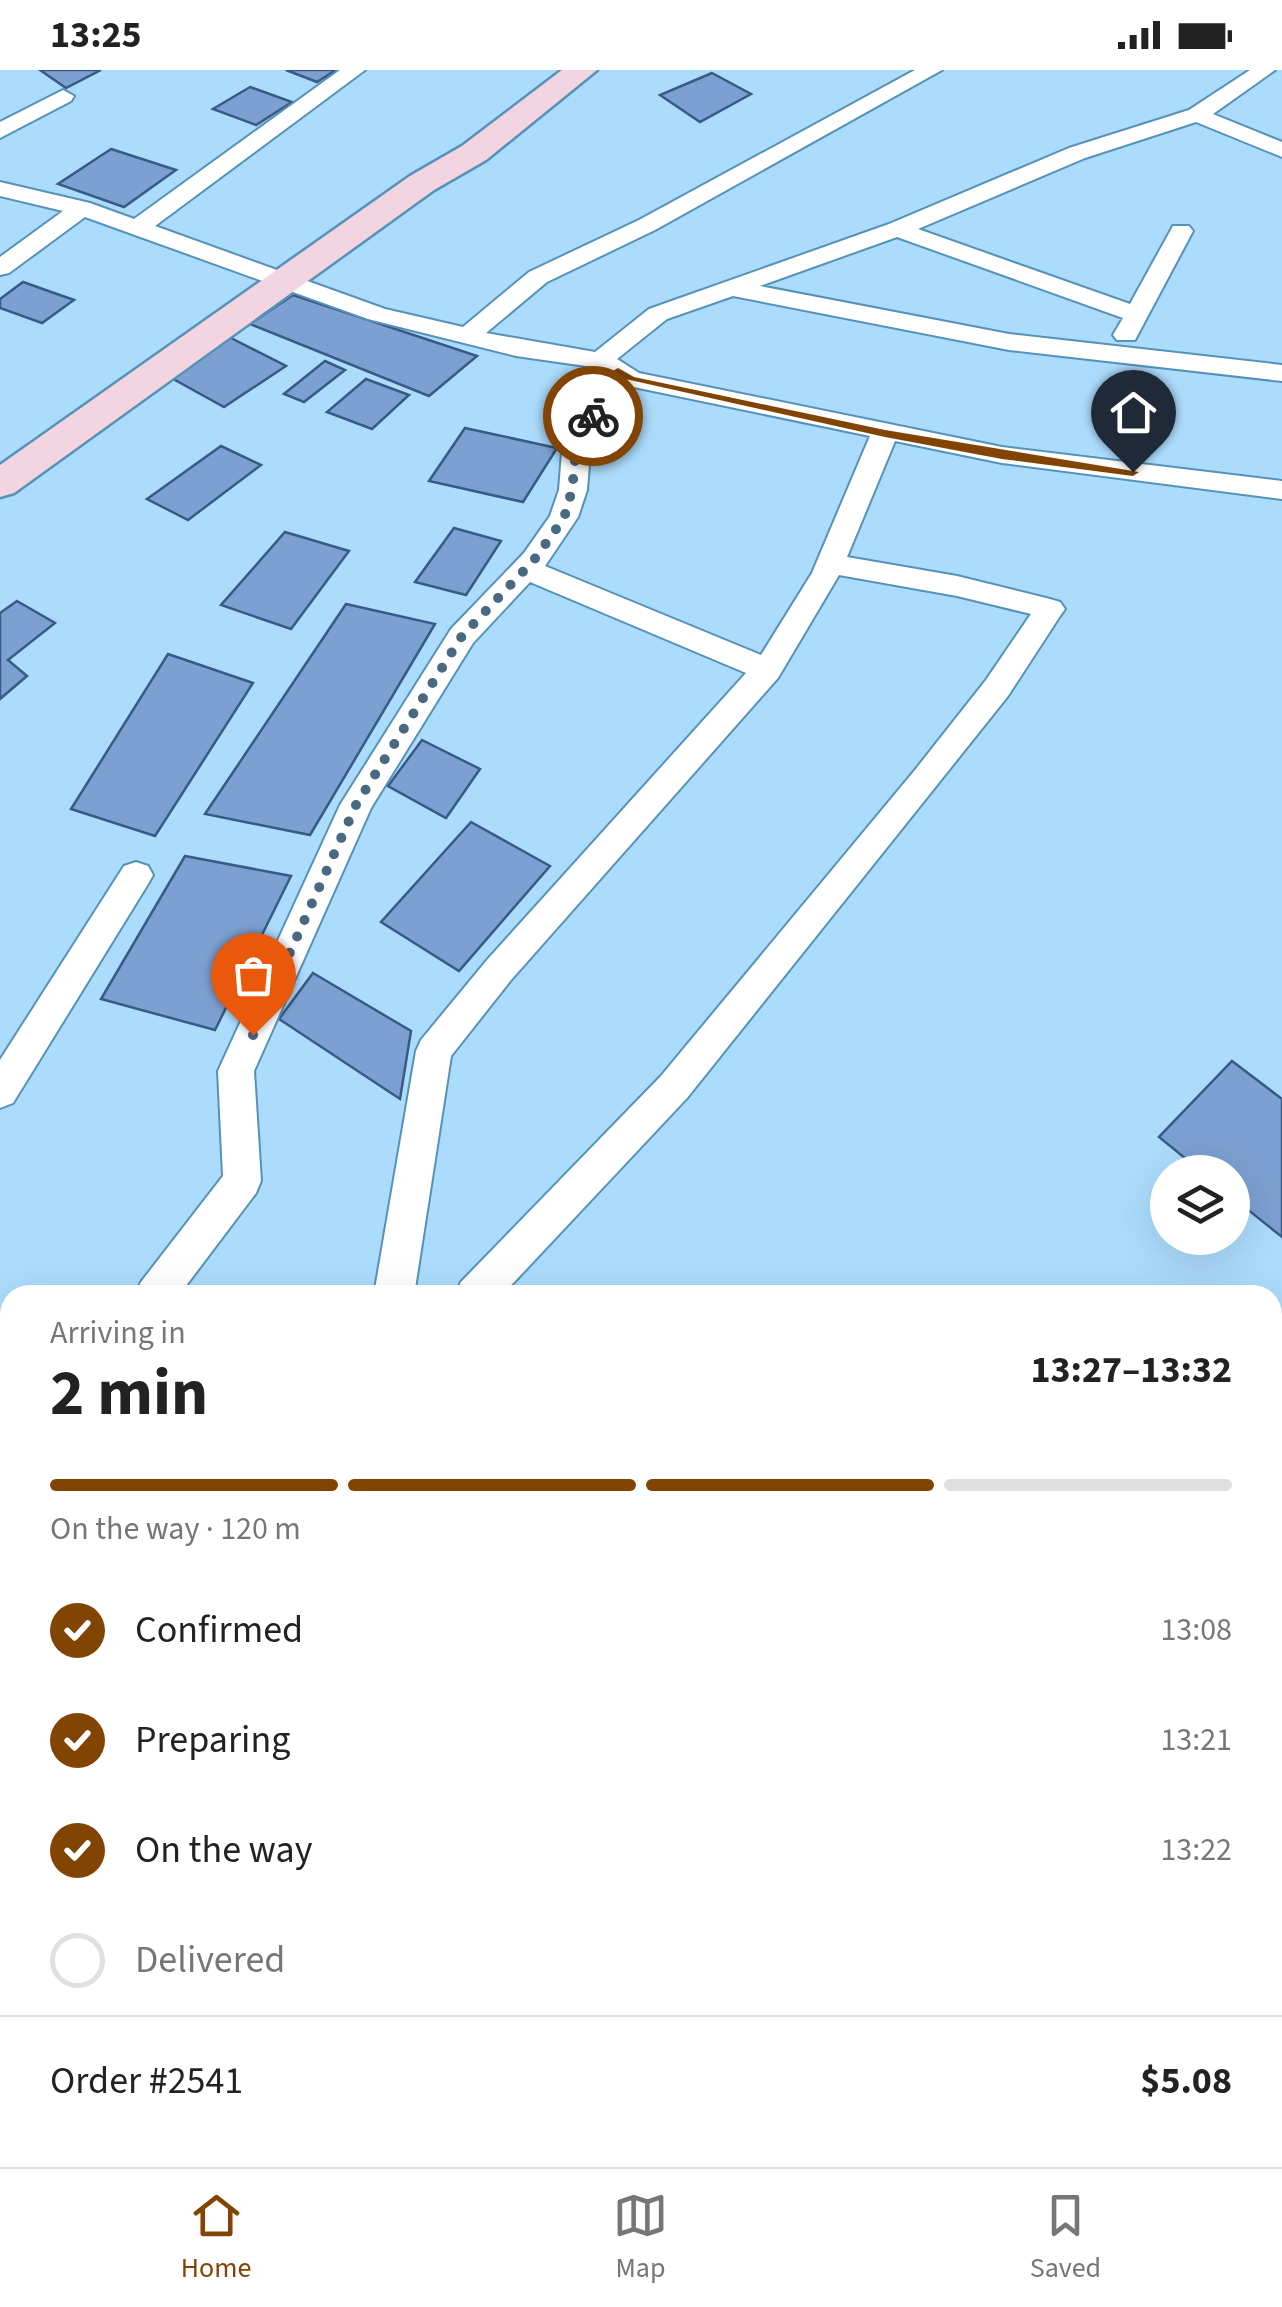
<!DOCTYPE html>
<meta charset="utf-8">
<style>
body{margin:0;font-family:"Source Sans 3",sans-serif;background:#f6f6f6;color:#222;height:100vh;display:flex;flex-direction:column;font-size:38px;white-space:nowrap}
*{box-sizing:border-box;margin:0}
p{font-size:32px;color:#767676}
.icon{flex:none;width:55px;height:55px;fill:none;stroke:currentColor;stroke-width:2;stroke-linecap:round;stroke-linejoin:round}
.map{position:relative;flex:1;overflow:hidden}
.sheet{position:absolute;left:0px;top:1215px;width:1282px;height:882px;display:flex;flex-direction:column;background:#fff;border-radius:30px 30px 0 0;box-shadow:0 10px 40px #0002}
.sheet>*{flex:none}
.fabs{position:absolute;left:1150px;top:1085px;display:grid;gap:20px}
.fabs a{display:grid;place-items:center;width:100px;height:100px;border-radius:50%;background:#fff;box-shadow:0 10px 40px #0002;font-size:50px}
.pin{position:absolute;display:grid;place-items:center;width:85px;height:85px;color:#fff;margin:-102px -42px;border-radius:50% 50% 50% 0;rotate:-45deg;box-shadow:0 0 10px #0007}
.pin .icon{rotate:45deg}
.courier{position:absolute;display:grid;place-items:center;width:100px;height:100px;margin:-50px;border:8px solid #824403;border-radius:50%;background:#fff;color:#222;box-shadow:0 2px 12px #0007}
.head em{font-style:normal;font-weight:700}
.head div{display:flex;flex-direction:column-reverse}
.head{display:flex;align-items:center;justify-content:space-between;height:170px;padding:0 50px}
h1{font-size:65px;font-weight:700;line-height:75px}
.bar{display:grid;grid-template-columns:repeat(4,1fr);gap:15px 10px;align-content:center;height:120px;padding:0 50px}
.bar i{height:12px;border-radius:8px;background:#e0e0e0}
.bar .selected{background:#824403}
.bar p{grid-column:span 4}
.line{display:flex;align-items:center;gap:25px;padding:0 50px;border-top:2px solid #e0e0e0}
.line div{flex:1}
ol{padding:0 50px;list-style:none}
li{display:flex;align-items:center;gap:30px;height:110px}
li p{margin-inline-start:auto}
li .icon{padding:10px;border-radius:50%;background:#824403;color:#fff;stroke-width:4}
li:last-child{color:#767676}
li i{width:55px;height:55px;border:5px solid #e0e0e0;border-radius:50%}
.status{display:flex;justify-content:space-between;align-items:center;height:70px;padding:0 50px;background:#fff;direction:ltr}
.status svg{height:28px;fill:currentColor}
.tabs{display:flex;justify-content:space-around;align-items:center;height:140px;border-top:2px solid #e0e0e0;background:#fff;font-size:28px;color:#767676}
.tabs a{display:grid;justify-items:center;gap:5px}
.tabs .selected{color:#824403}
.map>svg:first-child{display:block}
.building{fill:#7da0d2;stroke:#395986;stroke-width:2.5}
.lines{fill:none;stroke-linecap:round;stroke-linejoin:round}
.lane-casing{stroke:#5692b8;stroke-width:5}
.street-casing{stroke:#5692b8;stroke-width:4}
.secondary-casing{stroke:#5692b8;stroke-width:5}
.lane{fill:#fff;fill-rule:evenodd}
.street{fill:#fff;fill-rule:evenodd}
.secondary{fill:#f2d5e0;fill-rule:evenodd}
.route{fill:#824403}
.done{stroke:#48697f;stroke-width:10;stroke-dasharray:0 18}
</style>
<div class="status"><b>13:25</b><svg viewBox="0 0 49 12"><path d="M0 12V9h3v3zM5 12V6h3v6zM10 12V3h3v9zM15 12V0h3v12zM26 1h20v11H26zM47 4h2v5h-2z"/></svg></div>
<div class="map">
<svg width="1282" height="2097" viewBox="0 0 1282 2097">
<rect width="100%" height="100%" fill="#acdcfd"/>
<g class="building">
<polygon points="40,0 101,0 66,18"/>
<polygon points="286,0 336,0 317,12"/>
<polygon points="712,3 751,24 700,52 660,25"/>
<polygon points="250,17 292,32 256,55 213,39"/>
<polygon points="111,79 176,100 124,137 58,114"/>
<polygon points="23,212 74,230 42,253 0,238 0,229"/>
<polygon points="293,225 477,286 429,326 250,254"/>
<polygon points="229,267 286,296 224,337 166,305"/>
<polygon points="325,291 345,300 304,332 284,324"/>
<polygon points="366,309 409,325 372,359 327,342"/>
<polygon points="465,358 557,378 523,432 429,411"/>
<polygon points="221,376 261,395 188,450 147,429"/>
<polygon points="454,458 501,471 466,525 415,512"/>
<polygon points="285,462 349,481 291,559 221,535"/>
<polygon points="17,531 55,553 8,590 27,606 0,629 0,543"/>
<polygon points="346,534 435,554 310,765 205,744"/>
<polygon points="168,584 253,613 155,766 71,739"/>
<polygon points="422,670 480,699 446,748 388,716"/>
<polygon points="471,752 550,796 459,901 381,852"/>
<polygon points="185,786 291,806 215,960 101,929"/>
<polygon points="313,903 411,961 400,1029 279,949"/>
<polygon points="1232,991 1282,1029 1282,1167 1232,1127 1232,1102 1202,1102 1159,1067"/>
<polygon points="1281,1467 1282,1467 1282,1854 1272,1844 1272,1476"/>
<polygon points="732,2088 1140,2088 1147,2097 738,2097"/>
</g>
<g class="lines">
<defs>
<g id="lane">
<polygon points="1282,1389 1282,1416 1272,1421 1272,1393"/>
<polygon points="1201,2088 1233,2088 1237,2097 1204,2097"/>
</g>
<g id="street">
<path d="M340 0H365L155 156 385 239 463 257 529 202 639 150 915 0H942L655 160 547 212 486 263 595 282 649 239 889 154 1069 78 1189 40 1250 0H1275L1213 44 1282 72V87L1196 52 1085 88 918 159 1130 234 1173 156H1189L1193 161 1135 270H1117L1113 265 1123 248 897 167 760 216 1009 264 1282 295V311L1009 280 733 226 667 249 617 289 639 303 1002 377 1282 411V429L1002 393 895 371 847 487 957 506 1050 529 1060 532 1065 539 1060 546 1008 626 687 1028 502 1225H455L461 1212 661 1006 915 700 986 610 1031 544 957 526 839 505 778 608 511 910 451 986 414 1225H374L416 981 421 970 487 890 746 603 530 512 473 573 371 738 254 1001 261 1111 256 1123 179 1225H135L141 1212 223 1106 218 1001 340 735 451 559 524 483 550 446 559 420 562 382 604 303 593 297 516 286 368 249 85 147 9 203 0 205V187L63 141 0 126V112L90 133 134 149ZM624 315 870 366 812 503 761 585 545 496 578 447 587 420 590 382Z"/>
<polygon points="63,20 74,26 71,31 0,68 0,52"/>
<polygon points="136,792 148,796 153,805 148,814 13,1033 0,1038 0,990 124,796"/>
<polygon points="10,1391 10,1443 0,1447 0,1396"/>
<polygon points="10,1861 10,1930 0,1934 0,1865"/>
</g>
<polygon id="secondary" points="562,0 597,0 486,90 434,120 14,423 0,427 0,395 410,106 462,76"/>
</defs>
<use href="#lane" class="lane-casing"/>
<use href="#street" class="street-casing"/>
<use href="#secondary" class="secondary-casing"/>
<use href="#lane" class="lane"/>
<use href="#street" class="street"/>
<use href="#secondary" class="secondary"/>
</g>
<polygon class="route" points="618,298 634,307 885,360 1139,402 1133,406 1002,389 885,367 621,308 597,349 589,349 613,301"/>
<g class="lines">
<polyline class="done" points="253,965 356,735 462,566 534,490 564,448 572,420 576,382 593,346"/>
</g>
</svg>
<div class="fabs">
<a><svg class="icon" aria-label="layers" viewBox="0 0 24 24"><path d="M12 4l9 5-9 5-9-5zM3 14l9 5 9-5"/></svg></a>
</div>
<div class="pin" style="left:253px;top:965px;background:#ea580c"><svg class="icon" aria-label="bag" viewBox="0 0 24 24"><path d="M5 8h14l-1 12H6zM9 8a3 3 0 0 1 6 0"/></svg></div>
<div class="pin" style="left:1133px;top:402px;background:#1f2937"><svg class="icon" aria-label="home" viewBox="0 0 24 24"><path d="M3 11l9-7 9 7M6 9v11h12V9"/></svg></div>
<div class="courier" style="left:593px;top:346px"><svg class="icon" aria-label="bike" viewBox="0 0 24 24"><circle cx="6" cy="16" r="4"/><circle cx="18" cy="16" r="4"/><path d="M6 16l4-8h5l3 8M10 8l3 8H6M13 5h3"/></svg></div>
<section class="sheet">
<div class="head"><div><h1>2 min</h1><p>Arriving in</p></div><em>13:27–13:32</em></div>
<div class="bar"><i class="selected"></i><i class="selected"></i><i class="selected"></i><i></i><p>On the way · 120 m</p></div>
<ol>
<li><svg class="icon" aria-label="check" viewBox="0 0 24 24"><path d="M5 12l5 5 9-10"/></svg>Confirmed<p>13:08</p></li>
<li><svg class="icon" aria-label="check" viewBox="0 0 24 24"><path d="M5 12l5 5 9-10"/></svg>Preparing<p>13:21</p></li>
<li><svg class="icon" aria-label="check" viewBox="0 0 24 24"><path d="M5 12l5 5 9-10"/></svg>On the way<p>13:22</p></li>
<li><i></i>Delivered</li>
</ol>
<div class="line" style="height:130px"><div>Order #2541</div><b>$5.08</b></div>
</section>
</div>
<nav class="tabs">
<a class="selected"><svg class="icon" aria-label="home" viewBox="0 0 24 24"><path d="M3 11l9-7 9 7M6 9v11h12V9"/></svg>Home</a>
<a><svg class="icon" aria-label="map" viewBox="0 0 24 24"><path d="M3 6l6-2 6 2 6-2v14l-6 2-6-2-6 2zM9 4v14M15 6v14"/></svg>Map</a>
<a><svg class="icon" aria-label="saved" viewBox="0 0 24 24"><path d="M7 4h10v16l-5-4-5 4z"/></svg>Saved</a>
</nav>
